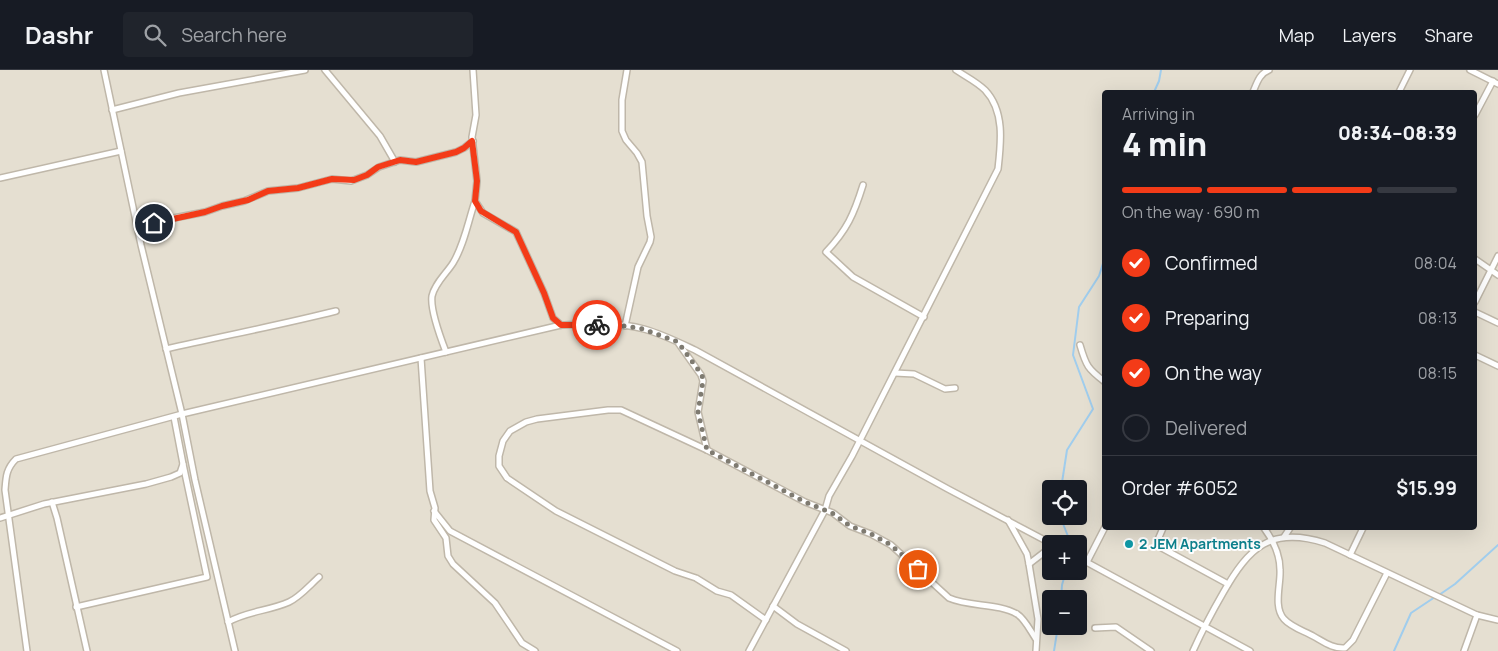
<!DOCTYPE html>
<meta charset="utf-8">
<style>
body{margin:0;font-family:Manrope,sans-serif;background:#20242c;color:#f1f3f6;height:100vh;display:flex;flex-direction:column;font-size:19px;white-space:nowrap}
*{box-sizing:border-box;margin:0}
p{font-size:16px;color:#9ea1a6}
.icon{flex:none;width:28px;height:28px;fill:none;stroke:currentColor;stroke-width:2;stroke-linecap:round;stroke-linejoin:round}
.map{position:relative;flex:1;overflow:hidden}
.drawer{position:absolute;left:1102px;top:20px;width:375px;height:440px;display:flex;flex-direction:column;background:#171b24;border-radius:5px;box-shadow:0 5px 20px #0002}
.drawer>*{flex:none}
.fabs{position:absolute;left:1042px;top:410px;display:grid;gap:10px}
.fabs a{display:grid;place-items:center;width:45px;height:45px;border-radius:5px;background:#171b24;box-shadow:0 5px 20px #0002;font-size:25px}
.pin{position:absolute;display:grid;place-items:center;width:42px;height:42px;color:#fff;margin:-21px;border:2px solid #fff;border-radius:50%;box-shadow:0 1px 5px #0007}
.courier{position:absolute;display:grid;place-items:center;width:50px;height:50px;margin:-25px;border:4px solid #f33b18;border-radius:50%;background:#fff;color:#222;box-shadow:0 1px 6px #0007}
.summary em{font-style:normal;font-weight:800}
.summary div{display:flex;flex-direction:column-reverse}
.summary{display:flex;align-items:center;justify-content:space-between;height:85px;padding:0 20px}
h1{font-size:32px;font-weight:800;line-height:38px}
.bar{display:grid;grid-template-columns:repeat(4,1fr);gap:8px 5px;align-content:center;height:60px;padding:0 20px}
.bar i{height:6px;border-radius:4px;background:#363941}
.bar .selected{background:#f33b18}
.bar p{grid-column:span 4}
.line{display:flex;align-items:center;gap:12px;padding:0 20px;border-top:1px solid #363941}
.line div{flex:1}
ol{padding:0 20px;list-style:none}
li{display:flex;align-items:center;gap:15px;height:55px}
li p{margin-inline-start:auto}
li .icon{padding:5px;border-radius:50%;background:#f33b18;color:#fff;stroke-width:4}
li:last-child{color:#9ea1a6}
li i{width:28px;height:28px;border:2px solid #363941;border-radius:50%}
header{display:flex;align-items:center;gap:30px;box-sizing:border-box;height:70px;padding:0 25px;background:#171b24;border-bottom:1px solid #363941}
header strong{font-size:24px}
nav{display:flex;gap:28px;margin-inline-start:auto;font-size:18px}
.search{width:350px;height:45px;background:#20242c;display:flex;align-items:center;gap:12px;box-sizing:border-box;padding:0 18px;border-radius:5px;color:#9ea1a6;font-size:19px}
.map>svg:first-child{display:block}
.residential{fill:#e5dfd1;fill-rule:evenodd}
.lines{fill:none;stroke-linecap:round;stroke-linejoin:round}
.stream{stroke:#a0cded;stroke-width:2}
.minor-casing{stroke:#bfb7a9;stroke-width:8}
.minor{stroke:#fff;stroke-width:5}
.done{stroke:#7f7b71;stroke-width:5;stroke-dasharray:0 9}
.route{stroke:#f33b18;stroke-width:6}
.culture-dot{fill:#0f9aa8;stroke:#fff;stroke-width:2}
.labels{text-anchor:middle;stroke-width:4;stroke-linejoin:round;paint-order:stroke}
.culture-label{font-size:14px;font-weight:bold;fill:#0d838f;stroke:#fff;text-anchor:start}
</style>
<header>
<strong>Dashr</strong>
<div class="search"><svg class="icon" aria-label="search" viewBox="0 0 24 24"><circle cx="10" cy="10" r="6"/><path d="M15 15l6 6"/></svg>Search here</div>
<nav><a>Map</a><a>Layers</a><a>Share</a></nav>
</header>
<div class="map">
<svg width="1498" height="581" viewBox="0 0 1498 581">
<rect width="100%" height="100%" fill="#f1ede3"/>
<path class="residential" d="M0 0H1498V581H0ZM1105 22H1475V458H1105ZM1051 419H1079V446H1051ZM1051 474H1079V501H1051ZM1051 529H1079V556H1051Z"/>
<g class="lines">
<g class="stream">
<polyline points="1154,22 1159,11 1161,0"/>
<polyline points="1061,419 1067,380 1093,339 1073,285 1079,237 1099,206 1105,187"/>
<polyline points="1060,446 1071,474"/>
<polyline points="1439,525 1455,514 1498,475"/>
<polyline points="1061,529 1062,515 1066,501"/>
<polyline points="1054,581 1058,556"/>
<polyline points="1394,581 1411,543 1435,527"/>
</g>
<defs>
<g id="minor">
<polyline points="104,0 141,175 182,344 195,410 235,581"/>
<polyline points="325,0 380,66 395,92"/>
<polyline points="473,0 476,45 472,67 477,111 475,131 483,143 516,162 544,223 553,248 561,255"/>
<polyline points="1470,0 1498,14"/>
<path d="M1253 22C1257 13 1259 4 1269 0"/>
<polyline points="1399,22 1410,0"/>
<polyline points="112,40 179,23 305,0"/>
<polyline points="1475,45 1493,11"/>
<polyline points="0,108 121,81"/>
<path d="M863 115C854 144 847 160 826 182L853 207 924 247"/>
<polyline points="137,155 205,142 222,136 244,131 268,121 298,118 332,109 351,111 367,105 379,97 400,90 416,92 456,82 464,78 473,71"/>
<polyline points="1475,189 1498,205"/>
<polyline points="1475,232 1498,186"/>
<polyline points="1475,242 1498,253"/>
<polyline points="625,256 638,197 650,172 651,167 647,146 642,92 637,83 626,70 622,61 622,30 627,0"/>
<polyline points="679,274 701,305 703,311 698,342 707,380"/>
<path d="M1080 275C1086 296 1088 299 1105 312"/>
<path d="M166 279C223 266 280 255 336 241"/>
<path d="M446 282C441 269 430 240 432 226 435 213 446 204 453 193 464 175 468 152 475 131"/>
<polyline points="1475,285 1498,296"/>
<polyline points="421,288 430,421 435,438 434,450 446,468 448,486 453,494 495,533 522,573 535,581"/>
<polyline points="895,303 914,304 945,319 955,318"/>
<polyline points="52,432 57,448 87,581"/>
<polyline points="434,441 450,461 677,581"/>
<polyline points="0,448 44,434 146,414 171,407 180,403 183,394 174,347"/>
<polyline points="1008,450 1027,484 1029,494 1038,549 1036,581"/>
<polyline points="1163,458 1157,472 1160,477 1228,514"/>
<path d="M1264 458C1273 470 1280 485 1280 500 1281 514 1273 537 1284 549 1291 557 1304 561 1313 566 1324 572 1333 579 1345 578L1353 570 1387 503"/>
<polyline points="1284,467 1290,458"/>
<polyline points="1350,485 1363,458"/>
<polyline points="1079,488 1250,581"/>
<polyline points="1087,492 1105,457"/>
<polyline points="1029,494 1051,477"/>
<polyline points="773,536 797,554 846,581"/>
<polyline points="76,537 207,507 183,394"/>
<path d="M766 550 731 525 717 521 696 508 675 501 556 441 507 408 499 396V386L503 371 510 361 526 352 537 349 608 340H621L707 380 805 432 833 443 850 456 871 464 891 475 949 528C970 537 998 533 1017 544 1025 549 1031 562 1036 569"/>
<path d="M228 552C247 541 269 541 289 532 300 527 310 515 319 507"/>
<polyline points="1095,558 1116,557 1151,581"/>
<path d="M27 581 5 420C6 407 6 399 16 389L182 344 561 255C588 254 617 252 644 259 662 264 678 272 695 280L948 419 1052 474"/>
<path d="M749 581 825 440 829 426 852 386 998 99C1001 73 1005 41 985 20 977 12 965 6 956 0"/>
<path d="M1193 581C1202 561 1212 542 1223 523 1249 477 1271 456 1325 473L1477 545 1498 550"/>
<polyline points="1464,581 1477,545"/>
</g>
</defs>
<use href="#minor" class="minor-casing"/>
<use href="#minor" class="minor"/>
</g>
<g class="lines">
<polyline class="done" points="597,255 625,256 643,259 678,272 702,305 703,311 698,342 707,380 805,432 832,443 850,456 871,464 891,475 918,499"/>
<polyline class="route" points="154,153 205,142 222,136 248,130 268,121 298,118 332,109 354,110 367,105 378,97 400,90 416,92 456,82 464,78 472,71 477,111 475,131 481,141 516,162 544,223 553,248 561,255 597,255"/>
</g>
<circle class="culture-dot" cx="1129" cy="474" r="5"/>
<g class="labels">
<g class="culture-label">
<text x="1139" y="479">2 JEM Apartments</text>
</g>
</g>
</svg>
<div class="fabs">
<a><svg class="icon" aria-label="locate" viewBox="0 0 24 24"><circle cx="12" cy="12" r="6"/><path d="M12 2v4M12 18v4M2 12h4M18 12h4"/></svg></a>
<a>+</a>
<a>−</a>
</div>
<div class="pin" style="left:918px;top:499px;background:#ea580c"><svg class="icon" aria-label="bag" viewBox="0 0 24 24"><path d="M5 8h14l-1 12H6zM9 8a3 3 0 0 1 6 0"/></svg></div>
<div class="pin" style="left:154px;top:153px;background:#1f2937"><svg class="icon" aria-label="home" viewBox="0 0 24 24"><path d="M3 11l9-7 9 7M6 9v11h12V9"/></svg></div>
<div class="courier" style="left:597px;top:255px"><svg class="icon" aria-label="bike" viewBox="0 0 24 24"><circle cx="6" cy="16" r="4"/><circle cx="18" cy="16" r="4"/><path d="M6 16l4-8h5l3 8M10 8l3 8H6M13 5h3"/></svg></div>
<section class="drawer">
<div class="summary"><div><h1>4 min</h1><p>Arriving in</p></div><em>08:34–08:39</em></div>
<div class="bar"><i class="selected"></i><i class="selected"></i><i class="selected"></i><i></i><p>On the way · 690 m</p></div>
<ol>
<li><svg class="icon" aria-label="check" viewBox="0 0 24 24"><path d="M5 12l5 5 9-10"/></svg>Confirmed<p>08:04</p></li>
<li><svg class="icon" aria-label="check" viewBox="0 0 24 24"><path d="M5 12l5 5 9-10"/></svg>Preparing<p>08:13</p></li>
<li><svg class="icon" aria-label="check" viewBox="0 0 24 24"><path d="M5 12l5 5 9-10"/></svg>On the way<p>08:15</p></li>
<li><i></i>Delivered</li>
</ol>
<div class="line" style="height:65px"><div>Order #6052</div><b>$15.99</b></div>
</section>
</div>
